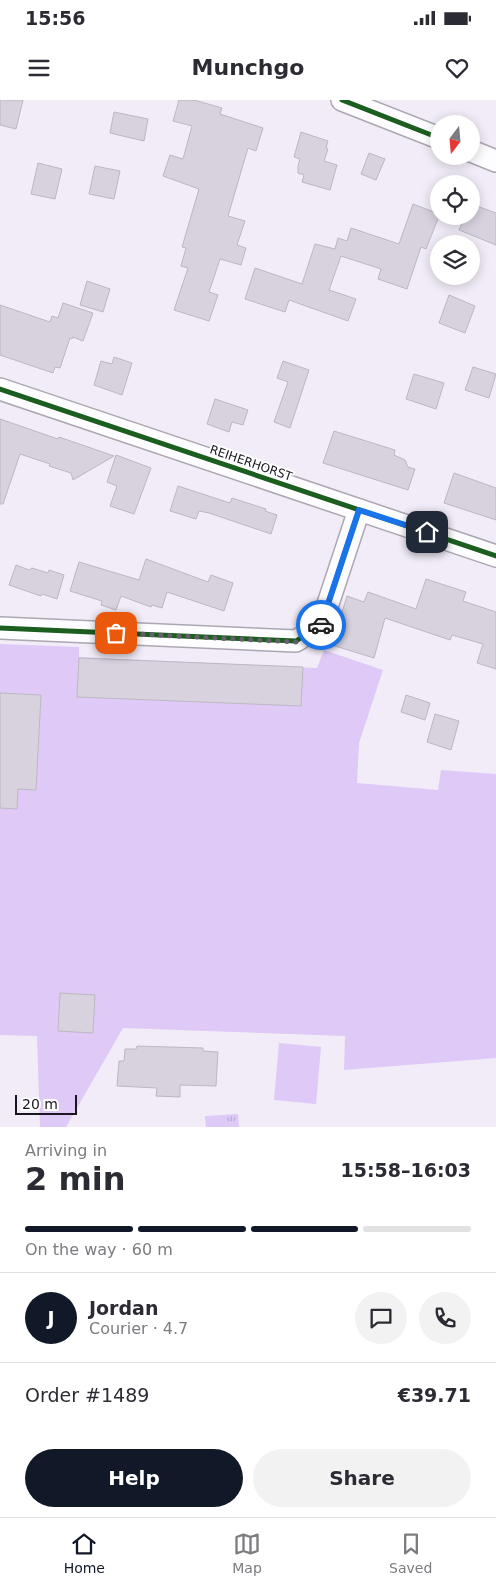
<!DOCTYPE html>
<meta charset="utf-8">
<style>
body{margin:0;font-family:"DejaVu Sans",sans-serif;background:#f2f2f3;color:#2b2b33;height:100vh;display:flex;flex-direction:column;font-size:19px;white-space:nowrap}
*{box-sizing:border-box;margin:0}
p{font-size:16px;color:#7c7c81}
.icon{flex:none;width:28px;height:28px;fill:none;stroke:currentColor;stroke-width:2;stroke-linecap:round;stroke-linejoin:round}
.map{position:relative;height:1027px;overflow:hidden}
.details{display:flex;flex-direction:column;background:#fff;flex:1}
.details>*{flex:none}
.needle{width:32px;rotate:196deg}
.buttons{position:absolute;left:430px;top:15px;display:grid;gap:10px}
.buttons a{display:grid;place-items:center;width:50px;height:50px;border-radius:50%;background:#fff;box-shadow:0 2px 12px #0003;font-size:25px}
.scale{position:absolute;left:15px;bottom:12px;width:62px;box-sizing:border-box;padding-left:5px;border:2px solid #1a1520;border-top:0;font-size:14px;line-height:18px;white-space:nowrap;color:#1a1520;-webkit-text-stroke:4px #fff;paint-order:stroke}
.pin{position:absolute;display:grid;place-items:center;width:42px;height:42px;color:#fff;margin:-21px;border-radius:10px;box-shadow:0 2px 8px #0006}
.courier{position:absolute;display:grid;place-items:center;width:50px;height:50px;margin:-25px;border:4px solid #1a73e8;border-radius:50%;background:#fff;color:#222;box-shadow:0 1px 6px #0007}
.summary em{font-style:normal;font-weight:700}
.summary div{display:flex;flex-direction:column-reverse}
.summary{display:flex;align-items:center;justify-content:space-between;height:85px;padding:0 25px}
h1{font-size:32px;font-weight:700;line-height:38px}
.bar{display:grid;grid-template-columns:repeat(4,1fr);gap:8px 5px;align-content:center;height:60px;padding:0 25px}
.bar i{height:6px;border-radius:4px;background:#e1e1e2}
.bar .active{background:#111827}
.bar p{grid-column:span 4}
.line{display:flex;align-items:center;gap:12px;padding:0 25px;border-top:1px solid #e1e1e2}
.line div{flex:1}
.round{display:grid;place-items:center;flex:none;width:52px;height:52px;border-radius:26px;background:#f2f2f3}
.action{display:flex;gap:10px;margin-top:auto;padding:10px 25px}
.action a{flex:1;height:58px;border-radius:30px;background:#111827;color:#fff;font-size:20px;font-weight:700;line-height:58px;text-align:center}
.action a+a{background:#f2f2f3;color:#2b2b33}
.status{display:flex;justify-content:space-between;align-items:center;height:35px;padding:0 25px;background:#fff;direction:ltr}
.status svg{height:14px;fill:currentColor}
header{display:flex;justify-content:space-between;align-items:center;height:65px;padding:0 25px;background:#fff;font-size:22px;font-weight:700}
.dock{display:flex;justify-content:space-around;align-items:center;height:70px;border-top:1px solid #e1e1e2;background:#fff;font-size:14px;color:#7c7c81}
.dock a{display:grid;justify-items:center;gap:2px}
.dock .active{color:#111827}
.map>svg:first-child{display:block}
.park{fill:url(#park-tufts)}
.garden{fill:#dec9f7}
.building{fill:#d7d2de;stroke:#bcb8c2}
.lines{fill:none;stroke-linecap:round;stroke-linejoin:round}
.street-casing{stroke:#aca7b2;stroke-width:24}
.street{stroke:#fdfcfe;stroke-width:21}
.cycleway-casing{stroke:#fff;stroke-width:8}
.cycleway{stroke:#1b5e20;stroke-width:5}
.done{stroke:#65606b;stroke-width:5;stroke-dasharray:0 9}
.route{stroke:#1a73e8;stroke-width:6}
.labels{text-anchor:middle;stroke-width:4;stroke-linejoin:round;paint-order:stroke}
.street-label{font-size:12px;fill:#1a1520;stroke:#fff}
</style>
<div class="status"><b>15:56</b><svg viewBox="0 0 49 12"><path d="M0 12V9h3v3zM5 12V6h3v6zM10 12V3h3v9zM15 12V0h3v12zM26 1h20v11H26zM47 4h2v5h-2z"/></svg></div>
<header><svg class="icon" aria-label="menu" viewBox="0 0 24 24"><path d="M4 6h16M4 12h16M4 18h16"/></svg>Munchgo<svg class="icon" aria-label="heart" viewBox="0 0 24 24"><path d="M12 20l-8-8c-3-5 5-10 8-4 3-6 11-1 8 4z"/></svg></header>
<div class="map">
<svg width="496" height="1027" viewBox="0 0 496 1027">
<defs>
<pattern id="park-tufts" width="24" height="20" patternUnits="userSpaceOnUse" patternTransform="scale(1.25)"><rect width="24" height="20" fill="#dec9f7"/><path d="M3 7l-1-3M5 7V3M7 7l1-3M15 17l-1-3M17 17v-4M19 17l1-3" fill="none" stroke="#beacd3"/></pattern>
</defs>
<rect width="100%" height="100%" fill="#f1ecf7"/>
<polygon class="park" points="238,1014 239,1027 206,1027 205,1016"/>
<g class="garden">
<polygon points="0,544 79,547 79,557 317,568 324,550 383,570 359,643 357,683 438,690 441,670 496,674 496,958 344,970 345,936 123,928 66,1027 40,1027 37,936 0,935"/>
<polygon points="279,943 321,947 316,1004 274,1000"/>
</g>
<g class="building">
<polygon points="0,0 23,0 16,29 0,25"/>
<polygon points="179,0 194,0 222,8 220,14 263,28 256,51 248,48 228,116 245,121 237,145 246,148 241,165 220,159 209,192 218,195 209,221 174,210 188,168 181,166 186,148 182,147 199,89 163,76 170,55 183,59 192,26 173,21"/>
<polygon points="114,12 148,19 144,41 110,33"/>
<polygon points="301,32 328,41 326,48 328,49 324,61 337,65 330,90 302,82 304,75 298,73 298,66 300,59 294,57"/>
<polygon points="369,53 385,59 376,80 361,74"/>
<polygon points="38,63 62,69 55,99 31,94"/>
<polygon points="95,66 120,71 114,99 89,94"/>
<polygon points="413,104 439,114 439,116 426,149 421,147 407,189 378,179 381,169 341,156 329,190 356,199 348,221 289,200 285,212 245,199 255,168 302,184 315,144 335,149 338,138 347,141 351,128 399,144"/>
<polygon points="471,104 496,113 496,145 459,130 465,116 471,116"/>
<polygon points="87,181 110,189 103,212 80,205"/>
<polygon points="449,195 475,206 465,233 439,223"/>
<polygon points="63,203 93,213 83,241 73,237 72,239 70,238 60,268 55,267 53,273 0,255 0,205 50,222 52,216 58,218"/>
<polygon points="114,257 132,263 122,295 94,285 101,261 112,264"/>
<polygon points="283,261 309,270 290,328 274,322 288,282 277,278"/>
<polygon points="473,267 496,274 489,298 465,290"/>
<polygon points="414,274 444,283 436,309 406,299"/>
<polygon points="215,299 248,310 243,325 232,322 229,332 207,324"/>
<polygon points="0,319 58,339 59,337 114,356 73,380 71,373 49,366 50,364 20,354 3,404 0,404"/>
<polygon points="334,331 395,350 394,355 405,360 408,367 415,369 408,390 323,363"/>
<polygon points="116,355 151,368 134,414 110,406 117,386 107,382"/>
<polygon points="454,373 496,388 496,420 444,403"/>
<polygon points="178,386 230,403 232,398 266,409 265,411 277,415 271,434 209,413 199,411 196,419 170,411"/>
<polygon points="146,459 208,482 211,475 233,483 224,511 167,492 162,508 152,505 151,507 121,496 116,510 101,505 102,501 70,491 79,462 139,480"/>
<polygon points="16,465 29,470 32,468 48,473 49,470 64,475 57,499 42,494 41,496 9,485"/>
<polygon points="426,479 466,492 463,501 496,512 496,569 477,563 483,544 452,535 450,540 385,518 374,558 332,545 347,496 364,502 368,492 416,509"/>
<polygon points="79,558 303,567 301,606 77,597"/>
<polygon points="0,593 41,595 36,690 18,689 17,709 0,708"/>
<polygon points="406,595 430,603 425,620 401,612"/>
<polygon points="435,614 459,621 451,650 427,642"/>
<polygon points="60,893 95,895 93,933 58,931"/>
<polygon points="137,946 203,948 203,951 218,952 216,986 180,985 180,997 156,996 157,988 117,986 119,961 124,961 125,949 136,949"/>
</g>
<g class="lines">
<defs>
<g id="street">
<polyline points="342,0 439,38"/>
<polyline points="471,51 496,61"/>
<polyline points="0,289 496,456"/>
<polyline points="0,528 296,541 321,525 359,410"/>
</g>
</defs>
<use href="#street" class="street-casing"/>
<use href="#street" class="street"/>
<defs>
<g id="cycleway">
<polyline points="342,0 439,38"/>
<polyline points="0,289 496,456"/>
<polyline points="0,528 296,541 321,525 359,410"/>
</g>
</defs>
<use href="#cycleway" class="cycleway-casing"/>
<use href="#cycleway" class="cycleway"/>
</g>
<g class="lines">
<polyline class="done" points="116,533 296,542 321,525"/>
<polyline class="route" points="321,525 359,410 427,432"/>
</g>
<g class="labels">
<g class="street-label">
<text transform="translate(251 363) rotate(19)" y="4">REIHERHORST</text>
</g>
</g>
</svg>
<div class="buttons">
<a><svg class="needle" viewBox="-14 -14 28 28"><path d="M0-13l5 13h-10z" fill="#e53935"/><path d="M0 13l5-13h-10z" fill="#7c7c81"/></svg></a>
<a><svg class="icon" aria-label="locate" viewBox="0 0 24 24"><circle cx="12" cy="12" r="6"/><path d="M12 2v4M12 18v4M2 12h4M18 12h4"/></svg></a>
<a><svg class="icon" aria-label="layers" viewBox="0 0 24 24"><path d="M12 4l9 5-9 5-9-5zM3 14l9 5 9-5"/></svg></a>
</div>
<div class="scale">20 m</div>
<div class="pin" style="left:116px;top:533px;background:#ea580c"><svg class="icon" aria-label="bag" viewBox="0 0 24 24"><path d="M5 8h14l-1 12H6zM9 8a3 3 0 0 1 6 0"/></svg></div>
<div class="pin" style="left:427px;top:432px;background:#1f2937"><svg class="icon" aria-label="home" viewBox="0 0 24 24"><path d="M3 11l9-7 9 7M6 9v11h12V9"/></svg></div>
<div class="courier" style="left:321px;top:525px"><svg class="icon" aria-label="car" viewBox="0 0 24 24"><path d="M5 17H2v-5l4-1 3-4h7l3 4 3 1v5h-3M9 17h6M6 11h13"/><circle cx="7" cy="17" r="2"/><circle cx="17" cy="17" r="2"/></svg></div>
</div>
<section class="details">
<div class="summary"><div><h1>2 min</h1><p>Arriving in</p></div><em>15:58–16:03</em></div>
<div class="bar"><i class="active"></i><i class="active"></i><i class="active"></i><i></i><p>On the way · 60 m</p></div>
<div class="line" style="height:90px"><b class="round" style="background:#111827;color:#fff">J</b><div><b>Jordan</b><p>Courier · 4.7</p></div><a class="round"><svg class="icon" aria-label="chat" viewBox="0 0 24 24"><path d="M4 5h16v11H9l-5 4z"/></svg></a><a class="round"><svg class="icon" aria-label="phone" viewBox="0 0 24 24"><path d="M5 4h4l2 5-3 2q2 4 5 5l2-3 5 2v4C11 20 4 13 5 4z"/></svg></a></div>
<div class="line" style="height:65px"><div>Order #1489</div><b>€39.71</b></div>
<div class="action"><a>Help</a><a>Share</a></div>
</section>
<nav class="dock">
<a class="active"><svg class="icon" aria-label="home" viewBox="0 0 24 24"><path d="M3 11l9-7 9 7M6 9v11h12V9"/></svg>Home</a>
<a><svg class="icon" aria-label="map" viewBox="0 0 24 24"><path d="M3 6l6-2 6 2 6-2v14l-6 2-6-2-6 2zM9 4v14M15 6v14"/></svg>Map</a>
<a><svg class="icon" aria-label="saved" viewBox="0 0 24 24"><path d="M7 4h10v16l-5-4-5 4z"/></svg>Saved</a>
</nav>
